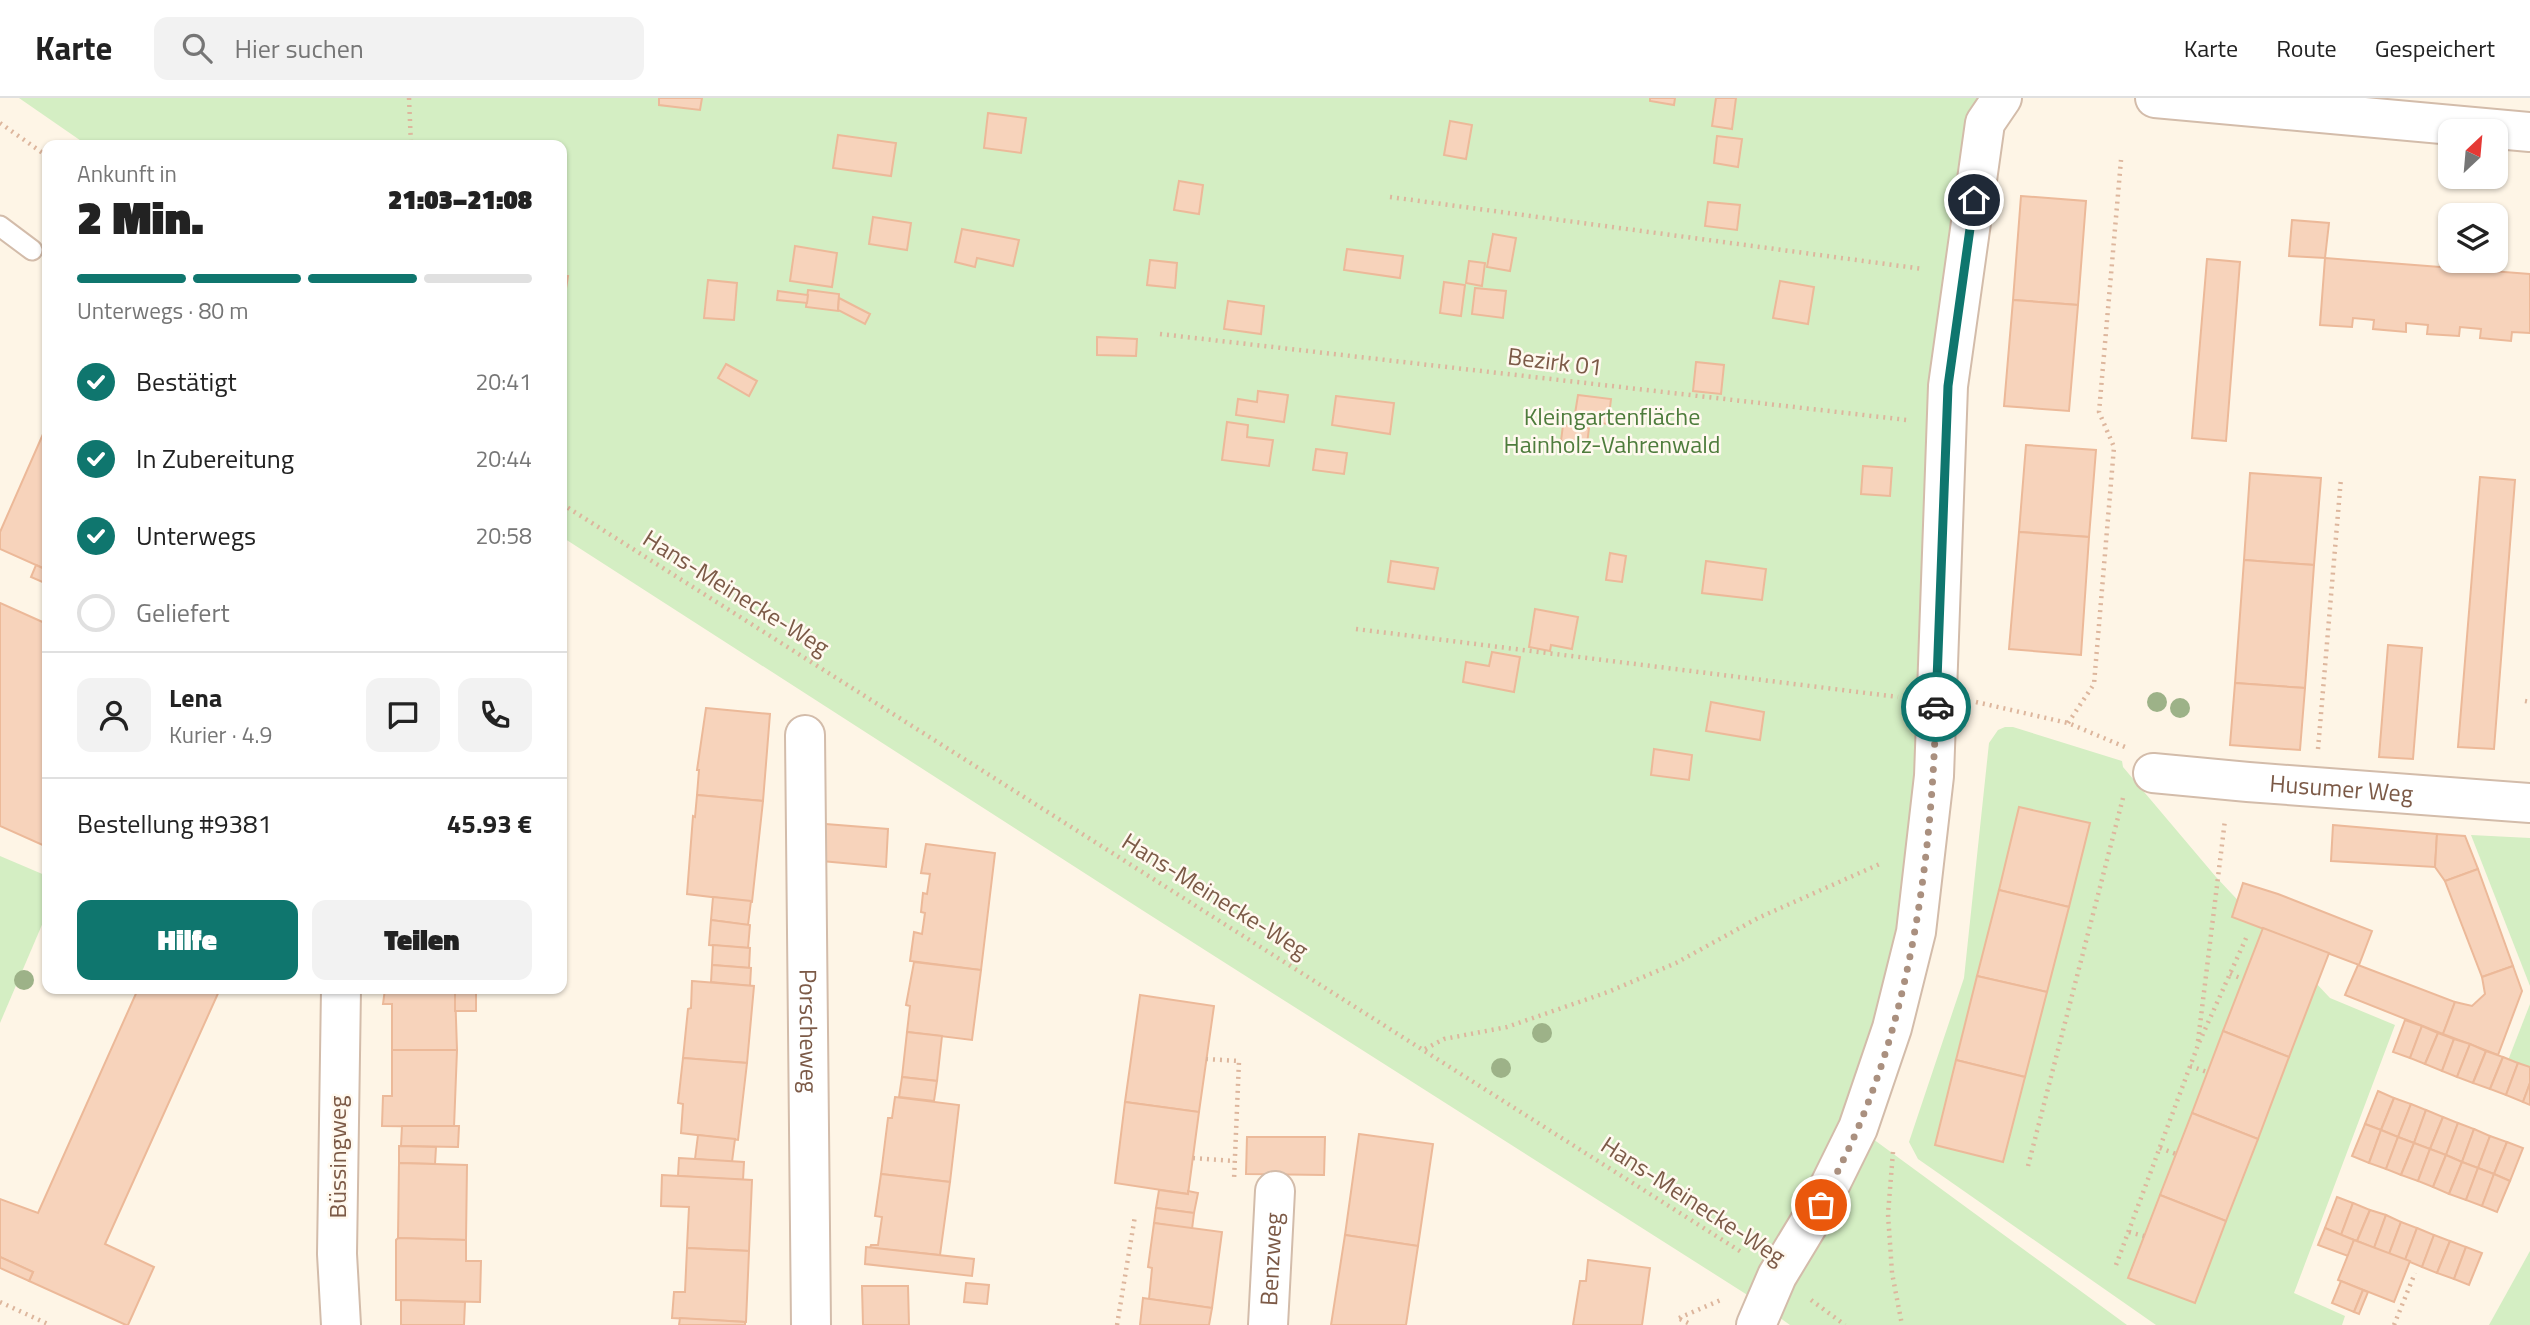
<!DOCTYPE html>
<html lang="de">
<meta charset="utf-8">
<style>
body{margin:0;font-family:"Titillium Web",sans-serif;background:#f2f2f2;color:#222;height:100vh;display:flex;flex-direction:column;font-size:26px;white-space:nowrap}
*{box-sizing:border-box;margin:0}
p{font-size:23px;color:#767676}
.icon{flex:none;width:38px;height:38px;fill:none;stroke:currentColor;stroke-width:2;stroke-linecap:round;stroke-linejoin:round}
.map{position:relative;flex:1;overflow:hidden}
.sheet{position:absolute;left:42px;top:42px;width:525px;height:854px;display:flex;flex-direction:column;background:#fff;border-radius:14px;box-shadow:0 2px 5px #0004}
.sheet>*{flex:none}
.needle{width:46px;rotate:26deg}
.tools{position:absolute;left:2438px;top:21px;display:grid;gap:14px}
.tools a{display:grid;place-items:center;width:70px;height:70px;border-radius:14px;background:#fff;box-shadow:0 2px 5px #0004;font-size:35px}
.pin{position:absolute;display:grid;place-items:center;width:60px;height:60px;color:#fff;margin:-30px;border:4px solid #fff;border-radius:50%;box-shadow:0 2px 7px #0007}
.courier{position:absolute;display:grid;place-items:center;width:70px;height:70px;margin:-35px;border:5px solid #0f766e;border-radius:50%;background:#fff;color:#222;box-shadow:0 2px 9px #0007}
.headline em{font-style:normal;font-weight:800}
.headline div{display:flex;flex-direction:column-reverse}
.headline{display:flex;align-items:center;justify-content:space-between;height:119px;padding:0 35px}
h1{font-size:46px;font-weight:800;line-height:52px}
.bar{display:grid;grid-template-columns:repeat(4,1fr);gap:10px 7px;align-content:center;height:84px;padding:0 35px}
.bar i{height:9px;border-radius:5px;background:#e0e0e0}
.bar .on{background:#0f766e}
.bar p{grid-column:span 4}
.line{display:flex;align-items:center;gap:18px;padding:0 35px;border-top:2px solid #e0e0e0}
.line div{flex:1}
.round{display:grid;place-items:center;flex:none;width:74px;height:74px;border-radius:14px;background:#f2f2f2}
ol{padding:0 35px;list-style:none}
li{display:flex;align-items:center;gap:21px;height:77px}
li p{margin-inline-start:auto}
li .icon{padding:7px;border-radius:50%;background:#0f766e;color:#fff;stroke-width:4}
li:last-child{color:#767676}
li i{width:38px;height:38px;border:4px solid #e0e0e0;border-radius:50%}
.primary-button{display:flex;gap:14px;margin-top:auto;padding:14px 35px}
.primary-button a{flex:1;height:80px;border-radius:14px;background:#0f766e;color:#fff;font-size:28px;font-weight:800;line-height:80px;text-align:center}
.primary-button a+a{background:#f2f2f2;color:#222}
header{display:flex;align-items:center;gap:42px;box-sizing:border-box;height:98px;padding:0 35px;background:#fff;border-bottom:2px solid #e0e0e0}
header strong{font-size:33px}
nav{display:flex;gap:38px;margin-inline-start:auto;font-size:24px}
.search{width:490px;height:63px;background:#f2f2f2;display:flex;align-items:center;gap:18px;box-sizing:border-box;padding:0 24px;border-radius:14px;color:#767676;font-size:26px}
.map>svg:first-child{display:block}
.green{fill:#d4eec3}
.building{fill:#f7d3bb;stroke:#ecb999;stroke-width:2}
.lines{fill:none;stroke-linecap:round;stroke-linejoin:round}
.lane-casing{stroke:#d3bcaa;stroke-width:23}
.street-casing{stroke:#d3bcaa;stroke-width:42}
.path{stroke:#ddb69d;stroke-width:4.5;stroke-dasharray:2 5;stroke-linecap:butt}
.lane{stroke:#fff;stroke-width:19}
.street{stroke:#fff;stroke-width:38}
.tree{fill:#9db288}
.done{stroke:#aa907f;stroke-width:7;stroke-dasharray:0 12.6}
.route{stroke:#0f766e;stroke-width:9}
.labels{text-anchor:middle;stroke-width:5;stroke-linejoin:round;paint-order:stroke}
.street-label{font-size:24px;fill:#7c5a47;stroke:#fff9ef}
.park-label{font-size:24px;fill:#4e7c3c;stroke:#fff9ef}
</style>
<header>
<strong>Karte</strong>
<div class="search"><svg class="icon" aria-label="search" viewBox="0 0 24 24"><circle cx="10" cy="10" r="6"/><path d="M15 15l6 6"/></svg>Hier suchen</div>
<nav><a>Karte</a><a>Route</a><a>Gespeichert</a></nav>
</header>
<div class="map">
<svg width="2530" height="1227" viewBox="0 0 2530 1227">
<rect width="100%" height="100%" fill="#fef5e6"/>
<g class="green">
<polygon points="19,0 2002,0 1985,26 1934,678 1858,1030 2127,1227 1790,1227 1749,1198 1142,812 562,439 562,47 87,47"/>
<polygon points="2005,629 2013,629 2122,663 2123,669 2216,779 2330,900 2395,927 2294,1195 2345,1218 2342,1227 2156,1227 1918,1061 1909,1044 1964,880 1989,645 1998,632"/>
<polygon points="2471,737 2530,740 2530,888"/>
<polygon points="0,758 47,778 47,815 0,925"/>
<polygon points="2530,906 2530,974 2507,965"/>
<polygon points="2530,1153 2530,1227 2489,1227"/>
</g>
<g class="building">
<polygon points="659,0 702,0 700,12 659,7"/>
<polygon points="1650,0 1675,0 1674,7 1650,3"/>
<polygon points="1716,0 1736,0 1732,31 1712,28"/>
<polygon points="988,15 1026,20 1021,55 984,50"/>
<polygon points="1450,23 1472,27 1466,61 1444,57"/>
<polygon points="838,37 896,45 891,78 833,70"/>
<polygon points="1717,38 1742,41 1738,69 1714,65"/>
<polygon points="1179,83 1203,87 1199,116 1174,112"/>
<polygon points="2021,98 2086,103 2078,207 2013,202"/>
<polygon points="1708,104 1740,107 1737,132 1705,128"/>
<polygon points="873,119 911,125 907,152 869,146"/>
<polygon points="2292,122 2329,125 2325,160 2289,158"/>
<polygon points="962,131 1019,142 1013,168 977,160 975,169 955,164"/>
<polygon points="1493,136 1516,140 1510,173 1487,169"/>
<polygon points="795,148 837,155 832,189 790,183"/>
<polygon points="1347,151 1403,158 1400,180 1344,172"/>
<polygon points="2325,160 2530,176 2530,235 2512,234 2511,243 2480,240 2481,231 2460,229 2459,238 2427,236 2428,227 2406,225 2406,234 2373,231 2374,222 2353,220 2352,229 2320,227"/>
<polygon points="2207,161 2240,164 2226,343 2192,340"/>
<polygon points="1150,162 1177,165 1175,190 1147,187"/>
<polygon points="1469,163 1485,165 1482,188 1466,185"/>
<polygon points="562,178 568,178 565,197 562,197"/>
<polygon points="708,182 737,185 734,222 704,220"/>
<polygon points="1780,183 1814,189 1808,226 1773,220"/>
<polygon points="1444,184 1465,187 1461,218 1440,215"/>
<polygon points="1475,190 1506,193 1503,220 1472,216"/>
<polygon points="808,192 839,196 838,213 806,209"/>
<polygon points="778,193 808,197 807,205 777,202"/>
<polygon points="839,200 870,216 865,226 838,212"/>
<polygon points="2013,202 2078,207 2069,313 2004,308"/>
<polygon points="1228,203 1264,208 1261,236 1224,231"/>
<polygon points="1097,239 1137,241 1136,258 1097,257"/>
<polygon points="1696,264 1724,267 1721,296 1693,293"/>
<polygon points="726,266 757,283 749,298 718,280"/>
<polygon points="1258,293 1288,297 1284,324 1236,317 1238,301 1257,304"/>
<polygon points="1578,297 1611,301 1608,326 1574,322"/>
<polygon points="1336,298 1394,305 1390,336 1332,327"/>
<polygon points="1227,324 1248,327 1247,339 1273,342 1269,368 1222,362"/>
<polygon points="47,327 47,472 0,451 0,434"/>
<polygon points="1563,327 1589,330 1587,346 1561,343"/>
<polygon points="2026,347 2096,352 2089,439 2019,434"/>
<polygon points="1316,351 1347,355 1344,376 1313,372"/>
<polygon points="1863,368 1892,370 1890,398 1861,396"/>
<polygon points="2250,375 2321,380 2314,467 2244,462"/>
<polygon points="2480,379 2515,382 2494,651 2458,649"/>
<polygon points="2019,434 2089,439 2081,557 2009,551"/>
<polygon points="1610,455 1626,458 1622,484 1606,482"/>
<polygon points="2244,462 2314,467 2305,590 2235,585"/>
<polygon points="1391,463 1438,470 1434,491 1388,484"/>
<polygon points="1706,463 1766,471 1762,502 1702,495"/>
<polygon points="36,467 47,472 47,486 31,479"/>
<polygon points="0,505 47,526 47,749 0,728"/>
<polygon points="1535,511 1578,519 1572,551 1551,547 1550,553 1529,549"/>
<polygon points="2388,547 2422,550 2413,661 2379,659"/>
<polygon points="1492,554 1520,559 1514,594 1463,584 1466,564 1489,568"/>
<polygon points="2235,585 2305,590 2300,652 2230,647"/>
<polygon points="1711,604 1764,614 1760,642 1706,633"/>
<polygon points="706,610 770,616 763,703 697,697 699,672 697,672"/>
<polygon points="1654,651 1692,657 1689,682 1651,677"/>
<polygon points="697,697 763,703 752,804 687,796 693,718 695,719"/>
<polygon points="2019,709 2090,725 2069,809 1999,792"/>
<polygon points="813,725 888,731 886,769 811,762"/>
<polygon points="2333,727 2437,736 2435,769 2331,763"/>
<polygon points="2437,736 2465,738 2478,771 2445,783 2435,769"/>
<polygon points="926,746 995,755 981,872 910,863 914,834 922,836 925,815 921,814 923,795 927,796 930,776 921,775"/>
<polygon points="2478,771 2513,868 2482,879 2445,783"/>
<polygon points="2243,785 2278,796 2372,833 2359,867 2232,819"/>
<polygon points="1999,792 2069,809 2047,894 1977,878"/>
<polygon points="713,799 751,803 748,827 711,822"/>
<polygon points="711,822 750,827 748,850 709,847"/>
<polygon points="2263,830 2329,855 2289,959 2223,933"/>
<polygon points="713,847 750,850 749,870 712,867"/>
<polygon points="914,864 981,872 972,942 907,934 910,908 906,907"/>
<polygon points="712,867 751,870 750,888 711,884"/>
<polygon points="2358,867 2455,904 2443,936 2345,897"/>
<polygon points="2513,868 2522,893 2498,957 2443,936 2455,904 2472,908 2485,896 2482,879"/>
<polygon points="1977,878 2047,894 2025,979 1956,962"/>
<polygon points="692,883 754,888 747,965 683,960 688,911 691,910"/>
<polygon points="138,891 220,891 105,1146 154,1169 128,1227 126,1227 29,1183 33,1174 0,1159 0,1101 38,1115"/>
<polygon points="385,891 455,891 457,952 392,952 392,906 383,906"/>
<rect x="455" y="891" width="21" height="22"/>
<polygon points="1140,897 1214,908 1199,1014 1125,1004"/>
<polygon points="2405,922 2422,928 2410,960 2393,954"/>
<polygon points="2422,928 2438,935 2425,966 2410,960"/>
<polygon points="2223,933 2289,959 2258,1041 2192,1015"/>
<polygon points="907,934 942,938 937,983 902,979"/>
<polygon points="2438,935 2454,941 2442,973 2425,966"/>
<polygon points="2454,941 2470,946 2457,979 2442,973"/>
<polygon points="2470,946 2486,953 2473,985 2457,979"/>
<polygon points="392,952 457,952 454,1029 382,1028 383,998 392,998"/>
<polygon points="2486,953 2503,959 2490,991 2473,985"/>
<polygon points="2503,959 2518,965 2506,997 2490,991"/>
<polygon points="683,960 747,965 738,1042 681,1035 683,1006 678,1005"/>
<polygon points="1956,962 2025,979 2003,1064 1935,1047"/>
<polygon points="2518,965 2530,969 2530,985 2523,1004 2506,997"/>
<polygon points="902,979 937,983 934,1003 899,999"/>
<polygon points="2530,985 2530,1007 2523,1004"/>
<polygon points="2378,993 2394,1000 2381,1032 2365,1026"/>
<polygon points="895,999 959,1007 950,1084 881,1076 888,1020 892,1020"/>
<polygon points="2394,1000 2411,1006 2398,1039 2381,1032"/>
<polygon points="1125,1004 1199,1014 1188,1096 1115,1085"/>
<polygon points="2411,1006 2426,1012 2414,1045 2398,1039"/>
<polygon points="2426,1012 2443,1019 2430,1051 2414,1045"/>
<polygon points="2192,1015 2258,1041 2226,1123 2160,1097"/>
<polygon points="2443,1019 2458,1025 2446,1057 2430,1051"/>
<polygon points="2458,1025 2474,1031 2462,1064 2446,1057"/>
<polygon points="2365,1026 2381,1032 2369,1065 2352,1058"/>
<polygon points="402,1028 459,1028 458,1049 401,1048"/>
<polygon points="2474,1031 2490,1038 2478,1070 2462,1064"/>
<polygon points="2381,1032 2398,1039 2386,1071 2369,1065"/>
<polygon points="1359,1036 1433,1046 1418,1148 1345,1137"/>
<polygon points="698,1037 735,1041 732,1064 695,1061"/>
<polygon points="2490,1038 2507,1044 2494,1076 2478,1070"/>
<polygon points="1247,1039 1325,1039 1324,1077 1246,1076"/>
<polygon points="2398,1039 2414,1045 2401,1077 2386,1071"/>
<polygon points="2507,1044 2523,1050 2510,1083 2494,1076"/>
<polygon points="2414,1045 2430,1051 2418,1083 2401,1077"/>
<polygon points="399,1048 436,1049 435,1066 399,1065"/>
<polygon points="2430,1051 2446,1057 2433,1089 2418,1083"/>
<polygon points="2446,1057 2462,1064 2449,1096 2433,1089"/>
<polygon points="679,1060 744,1064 743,1082 678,1078"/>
<polygon points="2462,1064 2478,1070 2466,1102 2449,1096"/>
<polygon points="399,1065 467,1067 466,1142 398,1140"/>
<polygon points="2478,1070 2494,1076 2482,1108 2466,1102"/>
<polygon points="881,1076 950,1084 940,1157 870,1150 871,1147 878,1147 882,1119 875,1118"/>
<polygon points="2494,1076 2510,1083 2497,1114 2482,1108"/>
<polygon points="662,1077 752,1082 749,1153 687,1150 689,1109 661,1108"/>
<polygon points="1159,1092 1188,1096 1188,1093 1198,1095 1194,1115 1156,1110"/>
<polygon points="2160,1097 2226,1123 2195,1205 2128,1180"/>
<polygon points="2337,1099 2353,1105 2341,1137 2325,1130"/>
<polygon points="2353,1105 2370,1112 2357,1143 2341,1137"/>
<polygon points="1156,1110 1194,1115 1192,1131 1154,1125"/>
<polygon points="2370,1112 2386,1117 2374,1150 2357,1143"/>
<polygon points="2386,1117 2401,1124 2389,1156 2374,1150"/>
<polygon points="2401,1124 2417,1130 2405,1162 2389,1156"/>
<polygon points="1154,1125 1222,1134 1212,1210 1149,1201 1152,1170 1148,1169"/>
<polygon points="2325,1130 2354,1142 2348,1158 2318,1147"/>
<polygon points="2417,1130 2434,1137 2422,1169 2405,1162"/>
<polygon points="1345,1137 1418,1148 1406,1227 1331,1227"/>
<polygon points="2434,1137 2450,1143 2437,1175 2422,1169"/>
<polygon points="398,1140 466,1142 466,1163 481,1163 480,1204 396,1202 396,1142"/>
<polygon points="2354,1142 2410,1163 2394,1204 2338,1182"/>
<polygon points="2450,1143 2466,1149 2454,1181 2437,1175"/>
<polygon points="866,1149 974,1161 972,1178 865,1166"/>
<polygon points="2466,1149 2482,1155 2469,1187 2454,1181"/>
<polygon points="687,1150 749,1153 746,1224 672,1220 674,1194 685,1194"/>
<polygon points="0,1159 33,1174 29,1183 0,1170"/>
<polygon points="1588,1162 1650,1170 1642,1227 1573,1227 1580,1183 1586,1183"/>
<polygon points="2341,1183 2363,1192 2354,1214 2332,1205"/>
<polygon points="966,1185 989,1187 987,1206 964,1204"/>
<polygon points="862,1188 908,1188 909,1227 863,1227"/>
<polygon points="2363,1192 2368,1194 2359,1216 2354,1214"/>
<polygon points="1143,1200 1212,1210 1209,1227 1140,1227"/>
<polygon points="401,1202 465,1204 464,1227 401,1227"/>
<polygon points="680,1220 745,1224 745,1227 679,1227"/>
</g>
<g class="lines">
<defs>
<polyline id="lane" points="0,128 32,152"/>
<g id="street">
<polyline points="2155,0 2530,34"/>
<path id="s1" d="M805 637 811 1227"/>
<path id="s2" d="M2153 675 2248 684 2530 705"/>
<polyline points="341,891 337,1156 341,1227"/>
<path id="s3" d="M1268 1227 1275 1093"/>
<polyline points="1756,1227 1777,1178 1820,1107 1858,1030 1892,930 1916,834 1934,678 1948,288 1985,25 2002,0"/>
</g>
</defs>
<use href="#lane" class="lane-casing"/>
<use href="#street" class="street-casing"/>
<g class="path">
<polyline points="409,0 411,47"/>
<polyline points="0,25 47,58"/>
<polyline points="1390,99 1923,171"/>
<polyline points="1160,236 1907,322"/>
<polyline points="562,406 1743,1155"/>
<polyline points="1356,531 1898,599"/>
<polyline points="2525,603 2530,604"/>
<polyline points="1976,604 2068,625 2125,649"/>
<polyline points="2068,625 2094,586 2114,349 2099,314 2121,62"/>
<polyline points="2318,651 2341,380"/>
<polyline points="2230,876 2243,881"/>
<polyline points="2198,943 2225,722"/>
<polyline points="1425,951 1444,941 1507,929 1608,894 1676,865 1758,820 1882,765"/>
<polyline points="1206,961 1239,963 1234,1082"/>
<polyline points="2190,968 2207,974"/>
<polyline points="2160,1050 2176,1056"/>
<polyline points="1893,1054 1888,1116 1892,1175 1902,1227"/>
<polyline points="1193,1060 1235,1063"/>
<polyline points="2028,1068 2123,700"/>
<polyline points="2129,1134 2144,1138"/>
<polyline points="2116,1167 2198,947 2247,838"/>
<polyline points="1811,1202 1845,1227"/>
<polyline points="0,1204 50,1227"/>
<polyline points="1679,1220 1723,1201"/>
<polyline points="1680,1221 1692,1227"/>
<polyline points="1117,1227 1135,1118"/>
<polyline points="2394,1227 2415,1175"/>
</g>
<use href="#lane" class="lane"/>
<use href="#street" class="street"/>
</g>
<g class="tree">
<circle cx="2157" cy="604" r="10"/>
<circle cx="2180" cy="610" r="10"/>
<circle cx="24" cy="882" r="10"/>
<circle cx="1542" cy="935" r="10"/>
<circle cx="1501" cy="970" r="10"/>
</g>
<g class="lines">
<path class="done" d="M1821 1107C1833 1082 1847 1056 1858 1030 1914 897 1932 752 1936 609"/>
<polyline class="route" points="1936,609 1948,288 1974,102"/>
</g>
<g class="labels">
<g class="street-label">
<text transform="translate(1555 264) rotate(7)" y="8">Bezirk 01</text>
<text transform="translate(736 495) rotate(32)" y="8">Hans-Meinecke-Weg</text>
<text dy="8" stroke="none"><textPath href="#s2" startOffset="189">Husumer Weg</textPath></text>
<text transform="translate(1215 798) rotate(32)" y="8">Hans-Meinecke-Weg</text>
<text dy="8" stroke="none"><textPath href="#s1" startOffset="296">Porscheweg</textPath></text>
<text transform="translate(338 1059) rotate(-90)" y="8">Büssingweg</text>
<text transform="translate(1693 1103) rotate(33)" y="8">Hans-Meinecke-Weg</text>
<text dy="8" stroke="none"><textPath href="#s3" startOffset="66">Benzweg</textPath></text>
</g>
<g class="park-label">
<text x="1612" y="327">Kleingartenfläche<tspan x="1612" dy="28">Hainholz-Vahrenwald</tspan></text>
</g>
</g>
</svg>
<div class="tools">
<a><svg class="needle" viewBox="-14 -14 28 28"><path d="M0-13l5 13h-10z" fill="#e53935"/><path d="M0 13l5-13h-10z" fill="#767676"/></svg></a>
<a><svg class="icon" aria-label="layers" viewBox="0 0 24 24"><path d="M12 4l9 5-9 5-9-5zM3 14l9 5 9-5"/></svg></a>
</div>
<div class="pin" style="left:1821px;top:1107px;background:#ea580c"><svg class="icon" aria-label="bag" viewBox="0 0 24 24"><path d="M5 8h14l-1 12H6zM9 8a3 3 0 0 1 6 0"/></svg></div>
<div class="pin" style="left:1974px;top:102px;background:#1f2937"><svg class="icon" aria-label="home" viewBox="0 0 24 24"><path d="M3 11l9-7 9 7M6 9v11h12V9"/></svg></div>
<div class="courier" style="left:1936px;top:609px"><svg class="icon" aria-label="car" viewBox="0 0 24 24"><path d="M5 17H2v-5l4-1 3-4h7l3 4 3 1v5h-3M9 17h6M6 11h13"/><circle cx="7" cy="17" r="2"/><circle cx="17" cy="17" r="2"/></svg></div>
<section class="sheet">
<div class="headline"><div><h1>2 Min.</h1><p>Ankunft in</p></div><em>21:03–21:08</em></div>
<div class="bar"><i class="on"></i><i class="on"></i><i class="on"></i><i></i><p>Unterwegs · 80 m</p></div>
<ol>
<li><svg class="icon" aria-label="check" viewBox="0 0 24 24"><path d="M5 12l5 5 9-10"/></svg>Bestätigt<p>20:41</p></li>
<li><svg class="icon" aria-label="check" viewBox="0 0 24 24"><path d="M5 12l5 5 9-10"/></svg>In Zubereitung<p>20:44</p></li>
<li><svg class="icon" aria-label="check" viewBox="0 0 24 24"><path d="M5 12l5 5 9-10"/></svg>Unterwegs<p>20:58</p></li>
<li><i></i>Geliefert</li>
</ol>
<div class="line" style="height:126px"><a class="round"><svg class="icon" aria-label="person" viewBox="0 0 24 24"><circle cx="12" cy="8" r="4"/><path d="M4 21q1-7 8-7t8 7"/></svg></a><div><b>Lena</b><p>Kurier · 4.9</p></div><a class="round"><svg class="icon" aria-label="chat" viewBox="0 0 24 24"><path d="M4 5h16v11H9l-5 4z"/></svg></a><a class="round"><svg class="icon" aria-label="phone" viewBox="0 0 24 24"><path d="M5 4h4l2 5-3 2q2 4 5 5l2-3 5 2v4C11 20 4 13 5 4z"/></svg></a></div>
<div class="line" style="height:91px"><div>Bestellung #9381</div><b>45.93 €</b></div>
<div class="primary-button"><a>Hilfe</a><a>Teilen</a></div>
</section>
</div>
